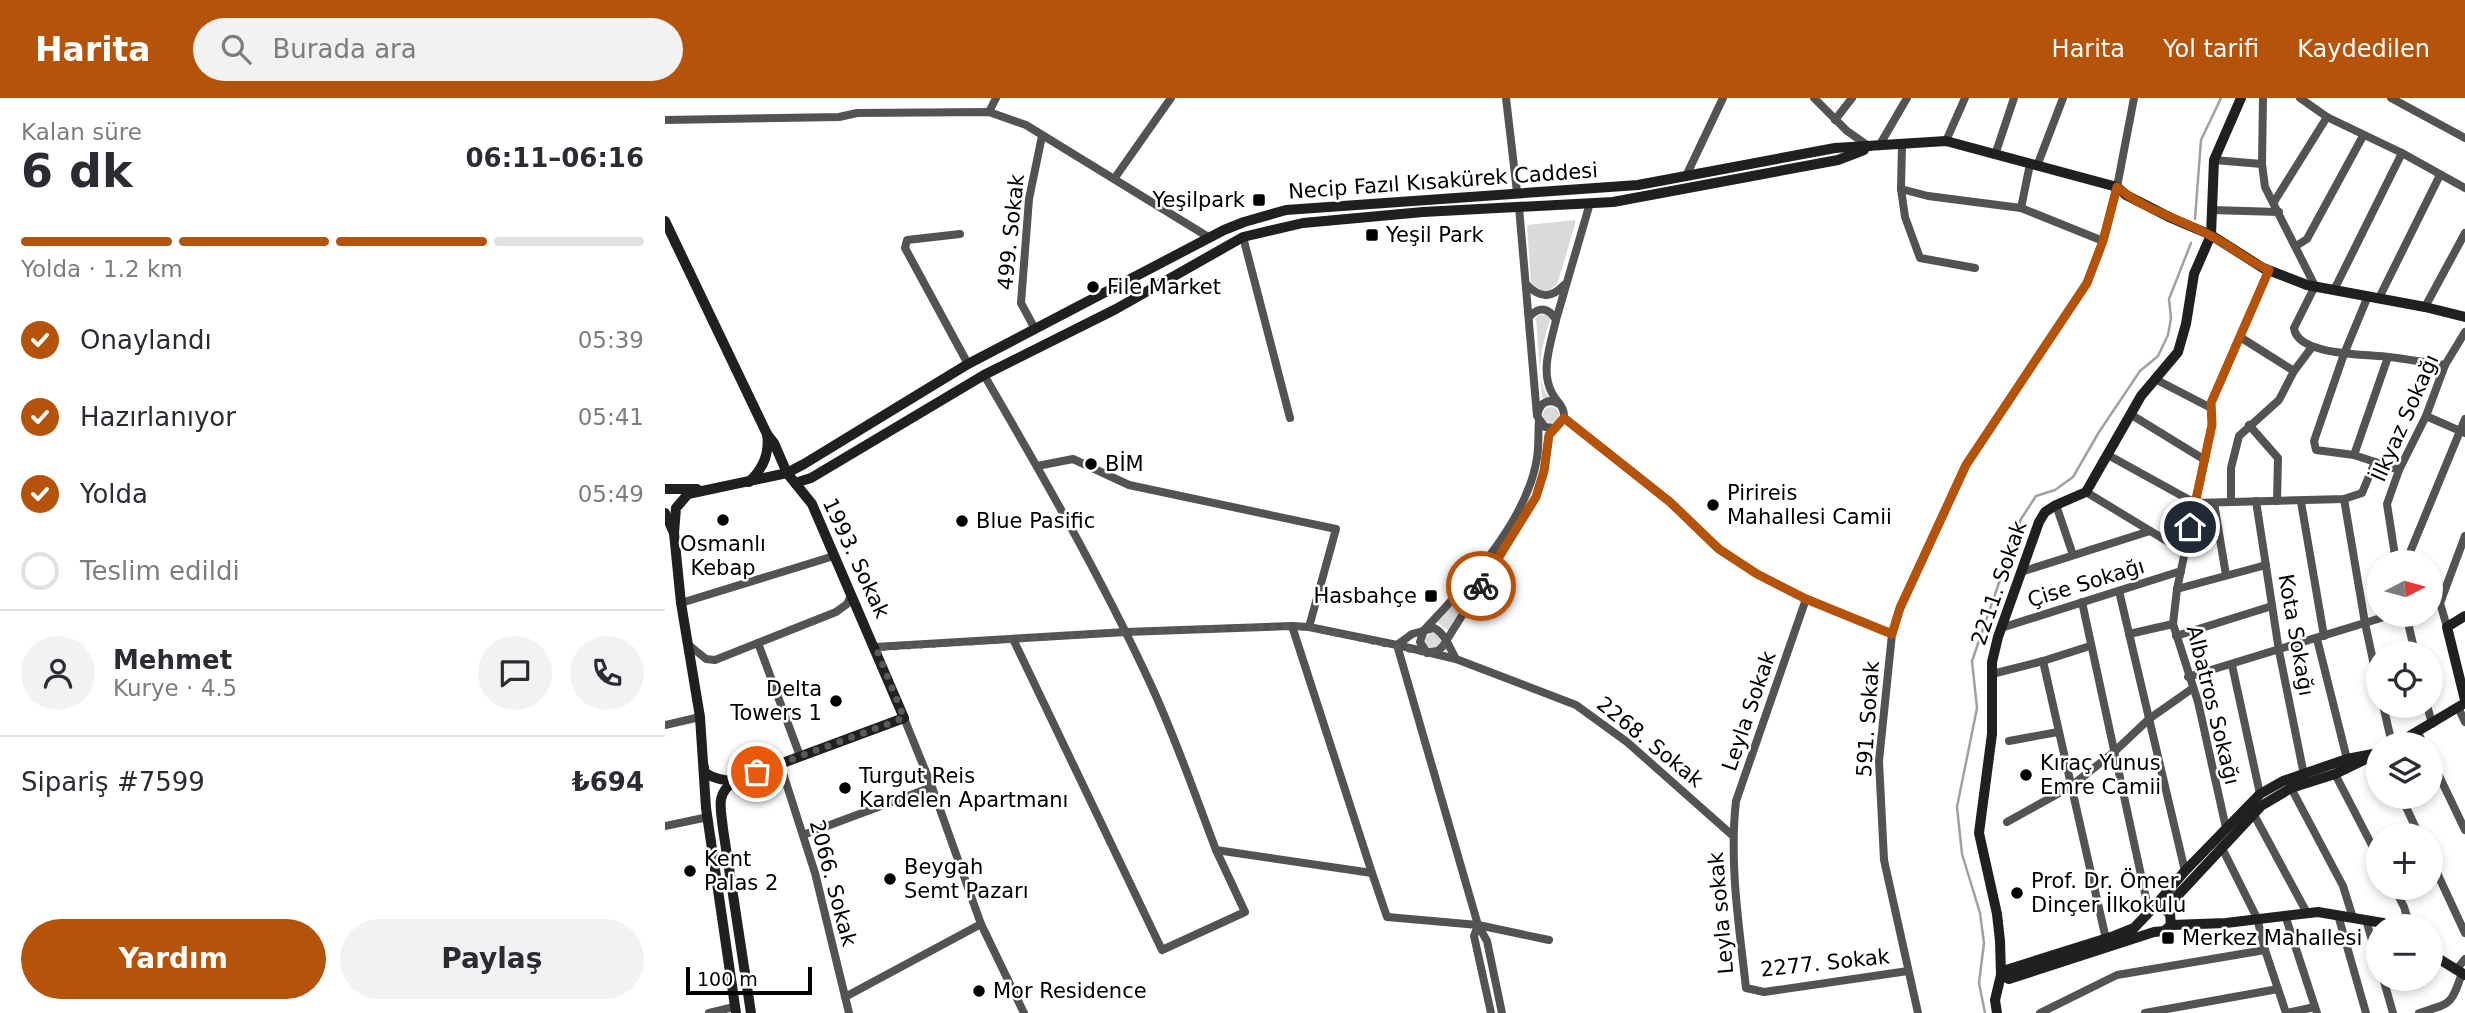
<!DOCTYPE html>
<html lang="tr">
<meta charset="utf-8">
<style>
body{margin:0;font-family:"DejaVu Sans",sans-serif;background:#f2f2f3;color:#2b2b33;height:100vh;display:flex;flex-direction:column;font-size:26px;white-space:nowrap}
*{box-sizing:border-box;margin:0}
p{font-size:23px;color:#7c7c81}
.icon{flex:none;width:38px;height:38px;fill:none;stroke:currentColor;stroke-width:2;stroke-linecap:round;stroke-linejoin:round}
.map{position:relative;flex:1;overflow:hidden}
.panel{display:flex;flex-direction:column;background:#fff;width:665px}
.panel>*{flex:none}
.needle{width:46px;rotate:84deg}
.fabs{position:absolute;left:1701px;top:452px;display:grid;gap:14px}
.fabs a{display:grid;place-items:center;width:77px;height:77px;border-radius:50%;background:#fff;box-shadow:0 4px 10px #0003;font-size:35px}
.scale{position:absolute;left:21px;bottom:18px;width:126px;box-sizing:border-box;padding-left:7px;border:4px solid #000;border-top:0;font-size:19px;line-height:24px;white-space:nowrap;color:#000;-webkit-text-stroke:5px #fff;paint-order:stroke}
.pin{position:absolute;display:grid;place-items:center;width:60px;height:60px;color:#fff;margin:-30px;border:4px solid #fff;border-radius:50%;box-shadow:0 2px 7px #0007}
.courier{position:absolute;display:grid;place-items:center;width:70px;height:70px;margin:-35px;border:5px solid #b45309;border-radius:50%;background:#fff;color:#222;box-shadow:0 2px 9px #0007}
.overview em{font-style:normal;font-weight:800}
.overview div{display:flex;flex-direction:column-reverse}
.overview{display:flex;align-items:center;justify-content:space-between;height:119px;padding:0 21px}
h1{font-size:46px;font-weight:800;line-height:52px}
.bar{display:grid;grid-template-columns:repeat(4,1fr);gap:10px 7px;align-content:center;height:84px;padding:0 21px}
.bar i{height:9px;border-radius:5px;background:#e1e1e2}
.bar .on{background:#b45309}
.bar p{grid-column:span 4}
.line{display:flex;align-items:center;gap:18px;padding:0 21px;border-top:2px solid #e1e1e2}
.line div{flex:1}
.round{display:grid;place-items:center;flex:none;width:74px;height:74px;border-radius:37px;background:#f2f2f3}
ol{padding:0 21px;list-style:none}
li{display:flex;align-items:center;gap:21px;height:77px}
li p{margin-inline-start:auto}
li .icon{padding:7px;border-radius:50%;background:#b45309;color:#fff;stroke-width:4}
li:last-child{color:#7c7c81}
li i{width:38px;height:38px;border:4px solid #e1e1e2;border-radius:50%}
.primary-button{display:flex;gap:14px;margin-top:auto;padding:14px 21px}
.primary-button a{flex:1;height:80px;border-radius:42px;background:#b45309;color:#fff;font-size:28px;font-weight:800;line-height:80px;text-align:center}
.primary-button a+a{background:#f2f2f3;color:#2b2b33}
header{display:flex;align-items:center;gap:42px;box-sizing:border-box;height:98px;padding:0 35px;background:#b45309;color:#fff}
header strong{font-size:33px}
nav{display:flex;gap:38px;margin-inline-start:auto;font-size:24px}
.search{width:490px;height:63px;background:#f2f2f3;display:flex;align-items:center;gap:18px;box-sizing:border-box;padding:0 24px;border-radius:38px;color:#7c7c81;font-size:26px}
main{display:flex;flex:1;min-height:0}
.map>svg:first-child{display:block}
.green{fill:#dadada}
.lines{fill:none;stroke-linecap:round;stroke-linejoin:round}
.stream{stroke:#a1a1a1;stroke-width:2.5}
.street{stroke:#535353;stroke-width:8}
.secondary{stroke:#202020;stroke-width:10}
.done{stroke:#595959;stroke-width:7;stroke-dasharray:0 12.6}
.route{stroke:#b45309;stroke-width:9}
.poi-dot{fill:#000;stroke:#fff;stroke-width:2.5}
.labels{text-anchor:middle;stroke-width:5;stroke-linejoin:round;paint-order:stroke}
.street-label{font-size:21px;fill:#000;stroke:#fff}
.poi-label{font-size:21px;fill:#000;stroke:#fff;text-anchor:start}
</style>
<header>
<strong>Harita</strong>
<div class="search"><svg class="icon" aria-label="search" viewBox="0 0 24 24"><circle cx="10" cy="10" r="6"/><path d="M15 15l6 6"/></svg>Burada ara</div>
<nav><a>Harita</a><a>Yol tarifi</a><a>Kaydedilen</a></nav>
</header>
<main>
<section class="panel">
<div class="overview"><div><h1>6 dk</h1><p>Kalan süre</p></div><em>06:11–06:16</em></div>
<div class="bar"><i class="on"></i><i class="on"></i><i class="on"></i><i></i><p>Yolda · 1.2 km</p></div>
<ol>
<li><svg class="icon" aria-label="check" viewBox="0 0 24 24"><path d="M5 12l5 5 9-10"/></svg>Onaylandı<p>05:39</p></li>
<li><svg class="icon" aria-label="check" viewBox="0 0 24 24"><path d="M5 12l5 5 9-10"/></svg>Hazırlanıyor<p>05:41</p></li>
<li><svg class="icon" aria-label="check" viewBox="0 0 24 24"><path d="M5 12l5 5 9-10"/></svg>Yolda<p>05:49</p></li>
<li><i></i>Teslim edildi</li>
</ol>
<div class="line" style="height:126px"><a class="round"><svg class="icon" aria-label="person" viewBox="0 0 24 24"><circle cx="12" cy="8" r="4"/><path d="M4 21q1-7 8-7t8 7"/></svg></a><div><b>Mehmet</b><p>Kurye · 4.5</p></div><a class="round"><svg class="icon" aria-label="chat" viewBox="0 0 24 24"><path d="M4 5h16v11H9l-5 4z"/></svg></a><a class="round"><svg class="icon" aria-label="phone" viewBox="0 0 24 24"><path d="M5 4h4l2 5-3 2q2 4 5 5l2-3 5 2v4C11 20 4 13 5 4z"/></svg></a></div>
<div class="line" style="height:91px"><div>Sipariş #7599</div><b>₺694</b></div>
<div class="primary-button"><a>Yardım</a><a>Paylaş</a></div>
</section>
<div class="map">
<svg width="1800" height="915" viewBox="0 0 1800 915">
<rect width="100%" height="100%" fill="#fff"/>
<g class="green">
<polygon points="910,122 910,126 893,184 884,193 877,193 866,185 862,127"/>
<path d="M881 216 885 221C878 247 868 275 883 299L877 301 871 220 874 217Z"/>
<circle cx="886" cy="317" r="8"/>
<polygon points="811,481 813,483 783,532 772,524"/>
<circle cx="768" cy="543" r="8"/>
</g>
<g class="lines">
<g class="stream">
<polyline points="1530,121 1536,42 1556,0"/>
<polyline points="1320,915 1314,885 1319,845 1315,815 1297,756 1292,709 1312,610 1307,563 1356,421 1371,398 1390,392 1408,379 1434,334 1475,273 1493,258 1503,237 1506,220 1504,201 1526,145"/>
</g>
<g class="street">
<polyline points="841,0 852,94"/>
<polyline points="1149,0 1182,33 1205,49"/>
<path d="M1598 0 1597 66 1600 89 1650 188 1629 230C1632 258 1703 256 1724 259 1743 261 1761 265 1780 267"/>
<polyline points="1635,0 1662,19 1737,55 1800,90"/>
<polyline points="1726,0 1800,40"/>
<polyline points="324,14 331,0"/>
<polyline points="0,22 174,19 192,15 324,14 361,27 545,140"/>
<polyline points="1170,22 1187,0"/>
<polyline points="1281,43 1300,0"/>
<polyline points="1237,47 1236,91 1240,119 1255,160 1310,170"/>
<polyline points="1214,48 1242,0"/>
<polyline points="1330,57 1349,0"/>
<polyline points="1549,62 1597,66"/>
<polyline points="1372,68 1398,0"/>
<polyline points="1021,78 1058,0"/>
<polyline points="449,81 506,0"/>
<polyline points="1236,91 1263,98 1356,110 1438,143"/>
<polyline points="1609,104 1662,19"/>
<polyline points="854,109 872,318 880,329 890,330"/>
<polyline points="1356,110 1365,66"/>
<polyline points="1546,112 1614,114"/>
<polyline points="295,136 242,142 240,150 303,266"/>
<polyline points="578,139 625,320"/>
<polyline points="1631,148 1642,141 1698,38"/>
<path d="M862 187C875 200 886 201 899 187"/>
<polyline points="1669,192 1737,55"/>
<polyline points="1703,198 1679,256 1649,343 1651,352 1689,357 1734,372"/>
<polyline points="1714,200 1775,77"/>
<polyline points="1760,209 1800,135"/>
<path d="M865 218C875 208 884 210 891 222 886 245 875 273 887 295 892 305 900 308 899 320L1005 404 1053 451 1092 476 1141 501 1227 536"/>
<polyline points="891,222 925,105"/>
<polyline points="370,231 356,205 364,101 377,38"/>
<polyline points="1629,273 1647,249"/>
<path d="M319 277C378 378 437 481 486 587 511 641 530 697 551 752L707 775 627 528"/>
<polyline points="1490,281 1546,310"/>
<path d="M873 315C875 304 885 300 894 306"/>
<polyline points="1465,316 1540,362"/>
<polyline points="1761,318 1800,335"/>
<polyline points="1584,327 1613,360 1612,403"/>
<polyline points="1443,357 1530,405 1679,401 1697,395 1710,364"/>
<polyline points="1689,357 1723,259"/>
<polyline points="372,368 408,361 464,387 671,431 644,529"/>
<polyline points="1421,394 1520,454"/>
<polyline points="1679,401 1700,525 1713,586"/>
<polyline points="1591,403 1614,553 1639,677"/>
<polyline points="1566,404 1566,370 1574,338 1614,302 1629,273 1575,239"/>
<polyline points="1636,404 1659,538"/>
<polyline points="1549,405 1561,477"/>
<polyline points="1391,407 1408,457"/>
<polyline points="1731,464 1722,406 1734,372 1761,318 1780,267 1800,234"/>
<polyline points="1741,464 1800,321"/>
<polyline points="1356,474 1485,433"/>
<polyline points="1512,491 1601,467"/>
<polyline points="1454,493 1520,773"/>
<path d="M1141 501 1071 703C1064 765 1074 827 1081 890L1099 894 1243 873"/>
<polyline points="1417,504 1484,814"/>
<polyline points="16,505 169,458"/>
<polyline points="1741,516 1750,555"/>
<polyline points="1782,529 1775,505 1800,438"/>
<polyline points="1336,530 1516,473"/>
<polyline points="1464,536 1508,526"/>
<polyline points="1511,538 1607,508"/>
<polyline points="348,541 497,852 580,814 551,752"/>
<polyline points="1652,541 1682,661"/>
<polyline points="93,545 135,658"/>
<polyline points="732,547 813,827 822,843 837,915"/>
<path d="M732 547 747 536 769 530C780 535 785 551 791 561"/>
<polyline points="25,548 41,561 50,562 171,514 182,506 186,497"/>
<polyline points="210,549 461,534 627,528 644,529 732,547 791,561 911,607 962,644 1067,737"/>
<polyline points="766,554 773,553 778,548 871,399 879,373 884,337 899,320"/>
<path d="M762 555 755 544 759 532C802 487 862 424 872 360 874 348 873 335 874 322"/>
<polyline points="1378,563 1441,841"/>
<polyline points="1567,567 1595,696"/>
<polyline points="1327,576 1378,563 1425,548"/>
<polyline points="1523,579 1729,516"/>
<polyline points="1718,607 1727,646"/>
<polyline points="1762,607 1767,626"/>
<polyline points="1793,609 1800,624"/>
<polyline points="239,620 267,689 316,826 359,915"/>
<polyline points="0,627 35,619"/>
<polyline points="1753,634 1758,646"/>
<polyline points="1344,643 1393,634"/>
<polyline points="1766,661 1800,732"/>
<polyline points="115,666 150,775 184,915"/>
<polyline points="1670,676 1713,759"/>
<polyline points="1626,690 1678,788 1688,820"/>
<polyline points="1736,698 1754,737"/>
<polyline points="1588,715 1642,815"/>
<polyline points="1342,724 1405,689 1449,654 1484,621 1528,590"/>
<polyline points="0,728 43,719"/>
<polyline points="1561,730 1533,604 1508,526 1512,491 1547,327 1546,305 1604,172"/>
<polyline points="138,737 267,689"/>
<polyline points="1557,750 1592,820 1600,852 1621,915"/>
<polyline points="1766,762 1800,835"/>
<polyline points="707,775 722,819 813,827 884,842"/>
<polyline points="1729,789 1739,809 1745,828"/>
<polyline points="1620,817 1652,915"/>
<polyline points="1673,817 1701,915"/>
<polyline points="1701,822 1713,863"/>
<polyline points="813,827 809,838 826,915"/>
<polyline points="1791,872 1800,861"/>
<polyline points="1718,880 1728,915"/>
<polyline points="180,899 316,826"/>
<polyline points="44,915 69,909"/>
<polyline points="1253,915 1219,762 1214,663 1227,536 1235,510 1301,367 1422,185 1438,143 1452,89 1469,0"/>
<polyline points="1375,915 1452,877 1600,852"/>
<polyline points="1480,915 1613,891"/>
<polyline points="1622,915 1650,909"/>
<path d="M1754 915C1786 905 1786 908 1797 875"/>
</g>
<g class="secondary">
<polyline points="0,123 102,336"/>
<path d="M84 384C98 371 105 355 102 336L109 345 122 375 147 406 239 620 69 683C50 697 56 710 58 731L86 915"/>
<polyline points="130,385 146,380 319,277 451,211 578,139 638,125 758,114 948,104 1173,62 1199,52"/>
<polyline points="0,391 32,391"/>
<polyline points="0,415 9,435 16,505 35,619 41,710 71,915"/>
<polyline points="9,435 11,410 23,396 122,375 139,366 303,266 559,132 579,124 621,112 973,87 1170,50 1281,43 1452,89 1461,97 1506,120 1546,137 1598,170 1642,187 1760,209 1800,219"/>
<polyline points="1800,518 1782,529 1800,602"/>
<polyline points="1731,646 1800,605"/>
<path d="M39 669V674C49 681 58 682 69 683"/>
<polygon points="1489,809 1497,809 1505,816 1506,827 1499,833 1489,834 1344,881 1336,877 1341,872 1449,838 1469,830"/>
<polyline points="1489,809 1520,773 1595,696 1618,683 1682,661 1713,655"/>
<polyline points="1500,811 1596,708 1626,690 1670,676 1701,661"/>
<polyline points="1506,827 1561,825 1653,814 1718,825 1722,828"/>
<polyline points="1766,856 1800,877"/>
<polyline points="1332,915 1330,902 1336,877 1335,843 1332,816 1314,735 1327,636 1327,564 1333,539 1374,424 1380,414 1391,407 1421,394 1476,298 1513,254 1521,226 1529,176 1546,137 1549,62 1576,0"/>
</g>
</g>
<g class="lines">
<polyline class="done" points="92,674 239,620 211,550 461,534 627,528 644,529 762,555 773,553 778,548 816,488"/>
<path class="route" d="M816 488 871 399 879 373 884 337 899 320 1005 404 1054 451 1092 476 1141 501 1227 536 1235 510 1301 367 1422 185 1438 143 1452 89C1480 113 1517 121 1548 139 1567 149 1584 164 1604 172L1546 305 1547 327 1525 429"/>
</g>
<g class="poi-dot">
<rect x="587" y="95" width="14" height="14" rx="3.5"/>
<rect x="700" y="130" width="14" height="14" rx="3.5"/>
<circle cx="428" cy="189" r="7"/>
<circle cx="426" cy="366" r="7"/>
<circle cx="1048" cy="407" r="7"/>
<circle cx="58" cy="422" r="7"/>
<circle cx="297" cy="423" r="7"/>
<rect x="759" y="491" width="14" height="14" rx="3.5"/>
<circle cx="171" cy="603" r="7"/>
<circle cx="1361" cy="677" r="7"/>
<circle cx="180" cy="690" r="7"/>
<circle cx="25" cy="773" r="7"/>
<circle cx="225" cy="781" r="7"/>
<circle cx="1352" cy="795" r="7"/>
<rect x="1496" y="833" width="14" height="14" rx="3.5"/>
<circle cx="314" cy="893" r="7"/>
</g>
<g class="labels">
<g class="street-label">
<text transform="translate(778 83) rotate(-4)" y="7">Necip Fazıl Kısakürek Caddesi</text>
<text transform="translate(346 134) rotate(-84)" y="7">499. Sokak</text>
<text transform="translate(1740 320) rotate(-66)" y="7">İlkyaz Sokağı</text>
<text transform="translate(191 460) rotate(65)" y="7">1993. Sokak</text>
<text transform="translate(1334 485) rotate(-71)" y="7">2211. Sokak</text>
<text transform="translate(1421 485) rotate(-17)" y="7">Çise Sokağı</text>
<text transform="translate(1631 537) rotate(80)" y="7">Kota Sokağı</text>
<text transform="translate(1548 607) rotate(76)" y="7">Albatros Sokağı</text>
<text transform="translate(1084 613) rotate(-71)" y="7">Leyla Sokak</text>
<text transform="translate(1203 621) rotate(-86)" y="7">591. Sokak</text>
<text transform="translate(985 644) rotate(39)" y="7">2268. Sokak</text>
<text transform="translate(168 785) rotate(75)" y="7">2066. Sokak</text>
<text transform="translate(1056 815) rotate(-95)" y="7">Leyla sokak</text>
<text transform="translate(1160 865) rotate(-6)" y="7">2277. Sokak</text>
</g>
<g class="poi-label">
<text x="580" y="109" text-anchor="end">Yeşilpark</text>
<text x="721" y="144">Yeşil Park</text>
<text x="442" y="196">File Market</text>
<text x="440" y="373">BİM</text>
<text x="1062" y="402">Pirireis<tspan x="1062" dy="24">Mahallesi Camii</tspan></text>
<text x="311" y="430">Blue Pasific</text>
<text x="58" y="453" text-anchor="middle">Osmanlı<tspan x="58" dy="24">Kebap</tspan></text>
<text x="752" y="505" text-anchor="end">Hasbahçe</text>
<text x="157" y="598" text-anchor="end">Delta<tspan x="157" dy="24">Towers 1</tspan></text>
<text x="1375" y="672">Kıraç Yunus<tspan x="1375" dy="24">Emre Camii</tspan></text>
<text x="194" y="685">Turgut Reis<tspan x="194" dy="24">Kardelen Apartmanı</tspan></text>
<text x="39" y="768">Kent<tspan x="39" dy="24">Palas 2</tspan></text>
<text x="239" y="776">Beygah<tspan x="239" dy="24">Semt Pazarı</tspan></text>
<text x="1366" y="790">Prof. Dr. Ömer<tspan x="1366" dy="24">Dinçer İlkokulu</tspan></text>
<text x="1517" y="847">Merkez Mahallesi</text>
<text x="328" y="900">Mor Residence</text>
</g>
</g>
</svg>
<div class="fabs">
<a><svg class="needle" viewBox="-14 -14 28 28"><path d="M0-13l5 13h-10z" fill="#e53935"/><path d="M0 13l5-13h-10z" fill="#7c7c81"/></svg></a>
<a><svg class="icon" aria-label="locate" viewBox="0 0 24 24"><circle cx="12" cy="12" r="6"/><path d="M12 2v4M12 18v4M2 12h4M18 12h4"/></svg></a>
<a><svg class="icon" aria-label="layers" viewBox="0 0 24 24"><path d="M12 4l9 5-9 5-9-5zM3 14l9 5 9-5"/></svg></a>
<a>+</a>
<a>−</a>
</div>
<div class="scale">100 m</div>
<div class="pin" style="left:92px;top:674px;background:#ea580c"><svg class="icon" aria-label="bag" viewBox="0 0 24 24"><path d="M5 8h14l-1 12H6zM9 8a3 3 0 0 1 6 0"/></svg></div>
<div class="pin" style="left:1525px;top:429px;background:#1f2937"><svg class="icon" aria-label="home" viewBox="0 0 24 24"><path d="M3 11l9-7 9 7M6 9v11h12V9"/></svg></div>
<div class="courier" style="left:816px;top:488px"><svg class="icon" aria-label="bike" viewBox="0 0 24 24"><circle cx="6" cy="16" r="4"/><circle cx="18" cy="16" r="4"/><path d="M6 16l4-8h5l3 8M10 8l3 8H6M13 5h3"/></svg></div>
</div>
</main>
